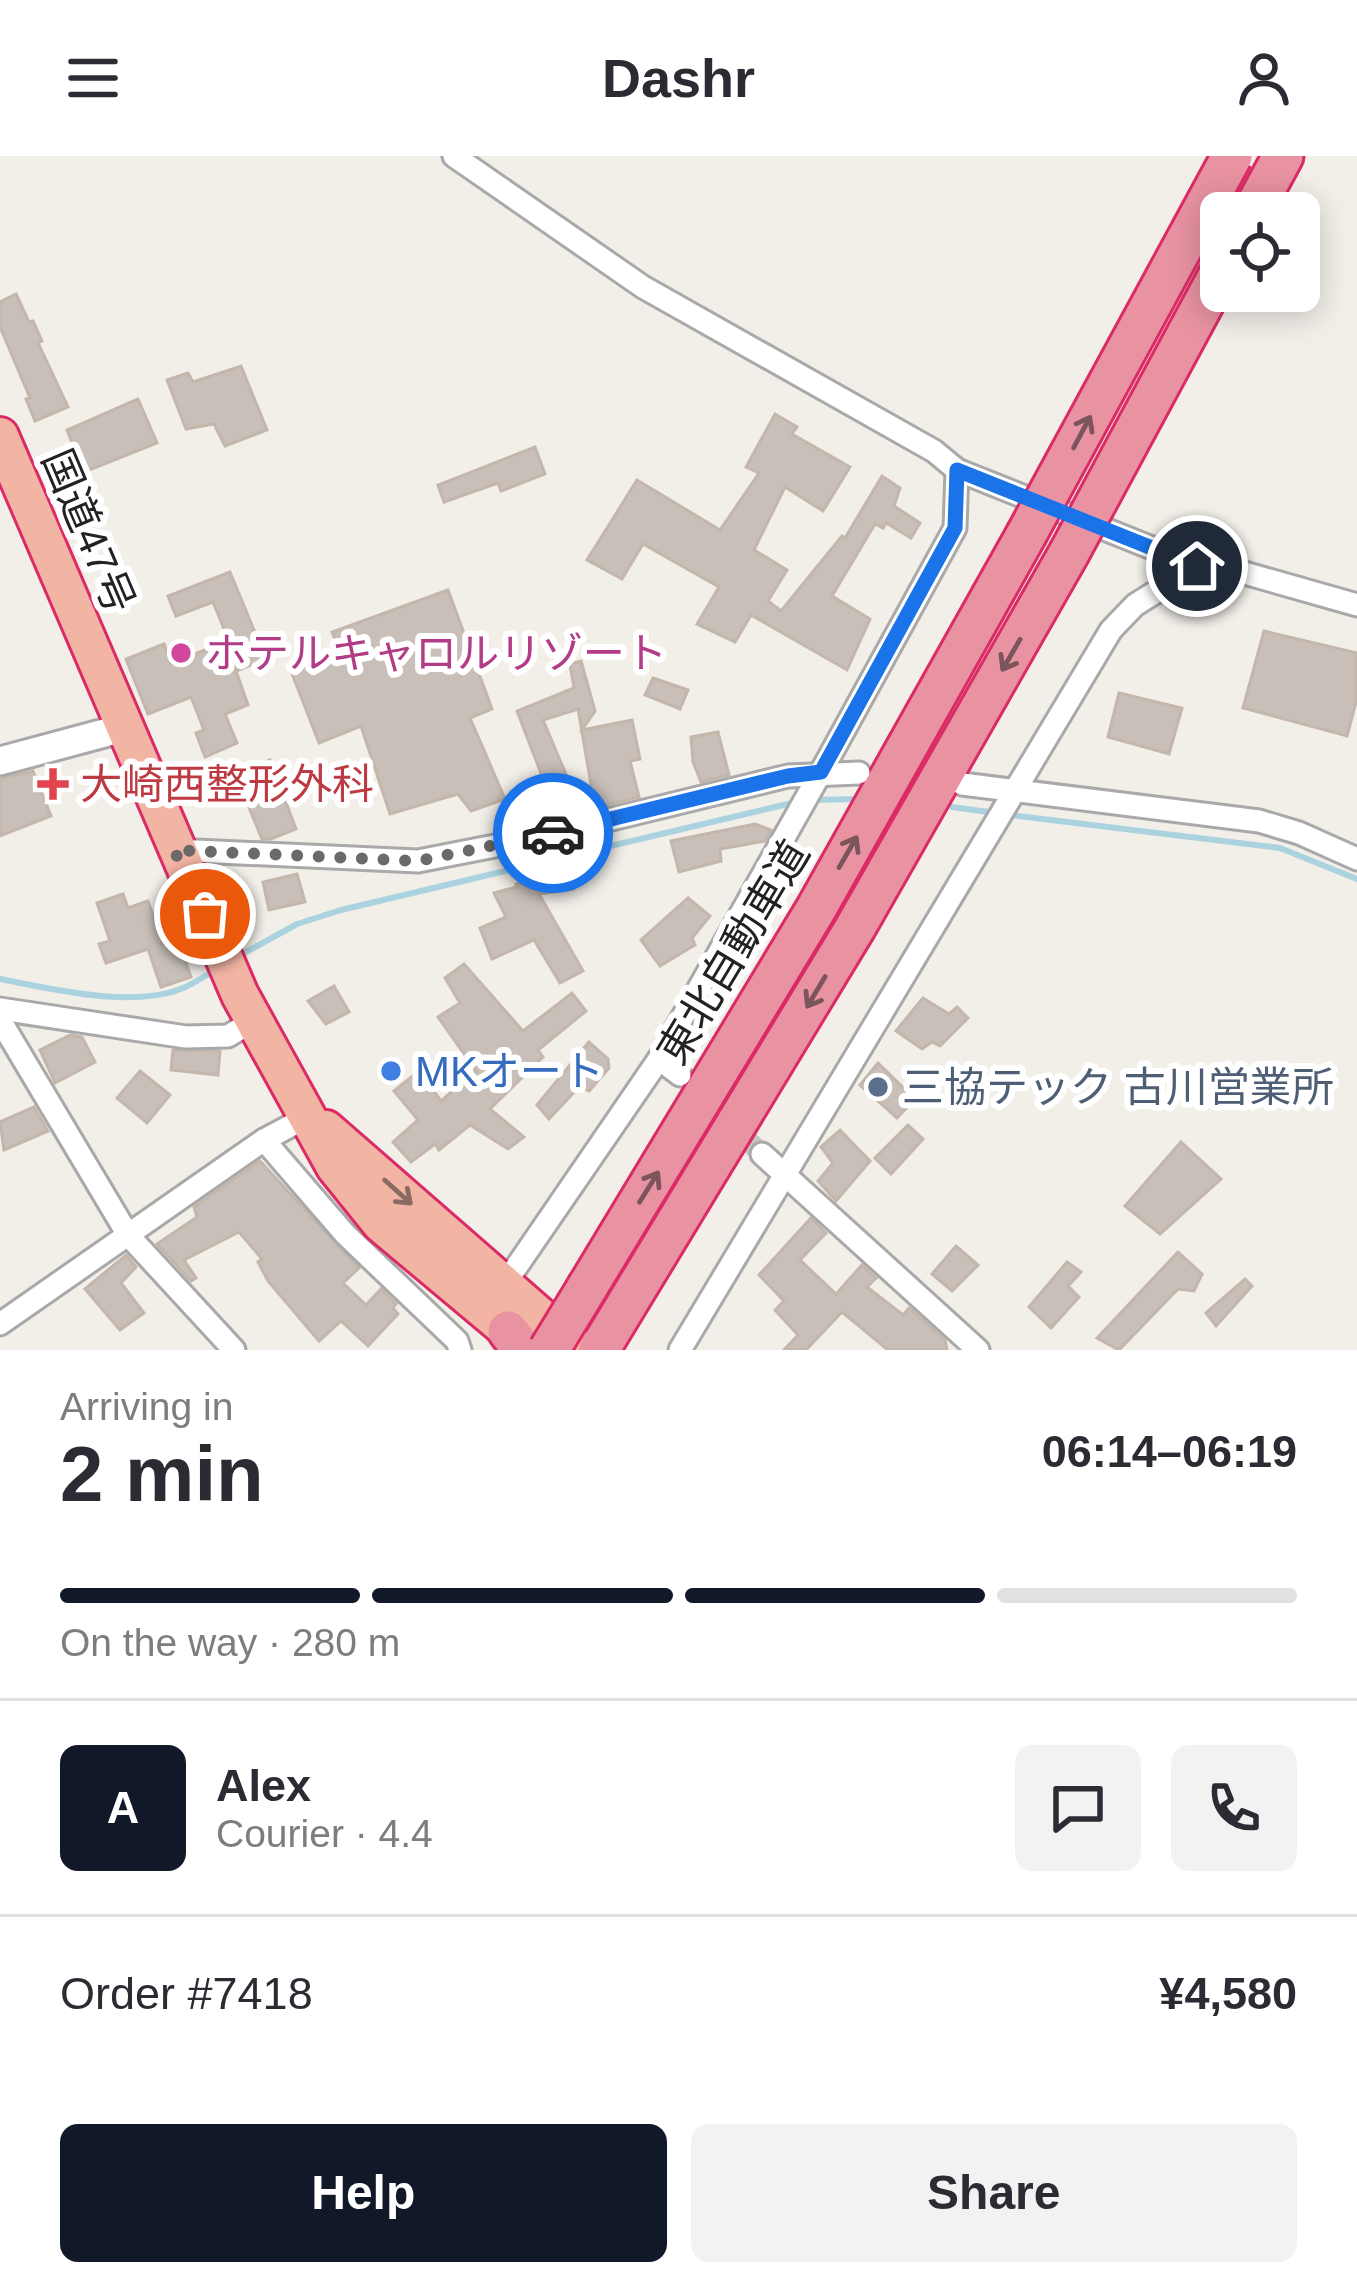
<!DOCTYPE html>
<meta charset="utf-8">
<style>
body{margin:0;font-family:Helvetica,"Noto Sans JP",sans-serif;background:#f2f2f3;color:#2b2b33;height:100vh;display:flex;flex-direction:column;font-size:45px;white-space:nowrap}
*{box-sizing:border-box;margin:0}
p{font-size:39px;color:#7c7c81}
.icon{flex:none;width:66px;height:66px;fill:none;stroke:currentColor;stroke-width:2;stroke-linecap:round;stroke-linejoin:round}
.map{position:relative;height:1194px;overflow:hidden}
.side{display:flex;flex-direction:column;background:#fff;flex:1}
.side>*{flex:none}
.controls{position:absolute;left:1200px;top:36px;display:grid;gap:24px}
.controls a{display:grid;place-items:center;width:120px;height:120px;border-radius:18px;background:#fff;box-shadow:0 6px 30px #0003;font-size:60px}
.pin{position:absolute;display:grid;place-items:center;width:102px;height:102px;color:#fff;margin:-51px;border:6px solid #fff;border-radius:50%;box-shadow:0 3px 12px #0007}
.courier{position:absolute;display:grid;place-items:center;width:120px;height:120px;margin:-60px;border:9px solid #1a73e8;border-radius:50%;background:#fff;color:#222;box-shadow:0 3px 15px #0007}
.overview em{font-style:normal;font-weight:700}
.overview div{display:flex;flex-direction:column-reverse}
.overview{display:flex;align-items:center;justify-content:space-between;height:204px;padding:0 60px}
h1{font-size:78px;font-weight:700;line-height:90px}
.bar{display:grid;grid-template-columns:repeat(4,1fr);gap:18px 12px;align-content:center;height:144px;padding:0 60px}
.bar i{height:15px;border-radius:9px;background:#e1e1e2}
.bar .selected{background:#111827}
.bar p{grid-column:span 4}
.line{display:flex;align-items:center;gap:30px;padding:0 60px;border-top:3px solid #e1e1e2}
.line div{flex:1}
.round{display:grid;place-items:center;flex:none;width:126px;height:126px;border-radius:18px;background:#f2f2f3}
.button{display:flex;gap:24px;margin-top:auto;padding:24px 60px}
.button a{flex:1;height:138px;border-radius:18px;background:#111827;color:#fff;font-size:48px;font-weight:700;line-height:138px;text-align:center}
.button a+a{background:#f2f2f3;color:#2b2b33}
header{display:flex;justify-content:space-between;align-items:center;height:156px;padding:0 60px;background:#fff;font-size:54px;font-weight:700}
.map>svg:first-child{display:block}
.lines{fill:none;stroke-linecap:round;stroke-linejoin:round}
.stream{stroke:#aad3df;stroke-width:6}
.building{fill:#c7bfb8;stroke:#c4b6ab;stroke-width:3}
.minor-tunnel{stroke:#c8c6c1;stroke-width:21;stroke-dasharray:21 10;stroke-linecap:butt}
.minor-casing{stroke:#a9a9a9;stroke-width:27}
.tertiary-casing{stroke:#a9a9a9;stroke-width:33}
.trunk-casing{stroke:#dc2a67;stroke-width:42}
.motorway-casing{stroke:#dc2a67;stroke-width:45}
.minor{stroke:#fff;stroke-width:21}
.tertiary{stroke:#fff;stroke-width:27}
.trunk{stroke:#f2b4a3;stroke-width:36}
.motorway{stroke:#e892a2;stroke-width:39}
.motorway-bridge-casing{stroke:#dc2a67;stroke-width:45;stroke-linecap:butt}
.motorway-bridge{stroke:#e892a2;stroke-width:39}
.oneway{stroke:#7b545c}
.oneway2{stroke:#8a6b62}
.done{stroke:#6b6a68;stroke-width:12;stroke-dasharray:0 21.6}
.route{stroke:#1a73e8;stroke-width:15}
.hotel-dot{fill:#d1479c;stroke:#fff;stroke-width:4.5}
.health-dot{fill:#e0444e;stroke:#fff;stroke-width:4.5}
.shop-dot{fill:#3f7fe0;stroke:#fff;stroke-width:4.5}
.service-dot{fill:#5c6f8a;stroke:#fff;stroke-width:4.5}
.labels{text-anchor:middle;stroke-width:12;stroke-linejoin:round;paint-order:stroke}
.street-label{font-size:42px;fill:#222;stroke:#fff}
.hotel-label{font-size:42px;fill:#b23c85;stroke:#fff;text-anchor:start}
.health-label{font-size:42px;fill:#be3a42;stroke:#fff;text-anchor:start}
.shop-label{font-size:42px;fill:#366cbe;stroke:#fff;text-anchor:start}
.service-label{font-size:42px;fill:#4e5e75;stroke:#fff;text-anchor:start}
</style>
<header><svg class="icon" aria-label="menu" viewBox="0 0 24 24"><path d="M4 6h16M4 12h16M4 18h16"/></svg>Dashr<svg class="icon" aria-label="person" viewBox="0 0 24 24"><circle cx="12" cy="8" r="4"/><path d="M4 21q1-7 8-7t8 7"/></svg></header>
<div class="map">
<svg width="1357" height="1194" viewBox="0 0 1357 1194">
<rect width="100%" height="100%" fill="#f2efe9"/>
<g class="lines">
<g class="stream">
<polyline points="809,644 861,643"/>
<polyline points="952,651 996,657"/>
<polyline points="1009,659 1280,692 1357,723"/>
<polyline points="239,800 297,768 341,754 796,646"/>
<path d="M0 823C52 833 133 853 183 832 195 827 206 819 217 813"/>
</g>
</g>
<g class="building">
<polygon points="16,138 29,166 33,165 42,185 38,187 68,251 35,265 26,243 30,242 0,171 0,146"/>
<polygon points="241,210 267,274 225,290 214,268 186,273 167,224 188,217 193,226"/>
<polygon points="138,243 157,287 84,316 67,274"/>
<polygon points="775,258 797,271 792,278 850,311 823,355 785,331 754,394 787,414 768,445 781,455 842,380 845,382 882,320 900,332 894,350 920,367 911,382 886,367 883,372 875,368 832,440 870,463 847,514 751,459 735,486 697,468 719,431 643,388 622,423 587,404 637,324 720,374 759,317 746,311"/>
<polygon points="535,291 545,318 501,335 498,327 444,346 438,329"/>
<polygon points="230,416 266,503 236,515 248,549 225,558 237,587 205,601 196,577 204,574 191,541 148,558 126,503 164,488 171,507 229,485 213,446 176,460 168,440"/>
<polygon points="448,434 492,553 470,562 505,643 471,655 458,638 390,658 361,570 319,587 291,515 341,497 332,476"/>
<polygon points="1264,475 1357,497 1357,542 1347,580 1243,552"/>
<polygon points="581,505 595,555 582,574 632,564 640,603 630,605 639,641 595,652 578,553 543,564 579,649 557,659 517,555 574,532 570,508"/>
<polygon points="653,522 688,534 680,553 645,539"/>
<polygon points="1119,537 1182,552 1169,598 1108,581"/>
<polygon points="718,576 729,619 701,626 693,606 691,581"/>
<polygon points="270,604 296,673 271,683 262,683 235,618"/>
<polygon points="33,615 51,660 0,680 0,623"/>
<polygon points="755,668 771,674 765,685 720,693 721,705 679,716 671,685"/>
<polygon points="570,717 573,733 539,738 583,815 560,827 534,784 492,803 480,772 506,761 494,737 516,731 516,728"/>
<polygon points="297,718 305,746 269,754 263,726"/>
<polygon points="123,738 128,752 148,745 163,788 178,783 191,821 161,831 148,793 106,807 99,788 110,785 97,747"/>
<polygon points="688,742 710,760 692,782 695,789 660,810 641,784"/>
<polygon points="464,808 523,875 572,837 586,855 538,894 543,901 490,953 524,981 508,993 470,969 439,994 435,988 411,1006 393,986 418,964 394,935 419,915 441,945 476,915 438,861 460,847 445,822"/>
<polygon points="334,830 349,856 326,868 308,845"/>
<polygon points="923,842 949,858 957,851 968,862 940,890 932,886 922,893 896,875"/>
<polygon points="70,879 82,881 95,906 55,927 40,894"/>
<polygon points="589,886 608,903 609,912 589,935 580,930 549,963 537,949"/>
<polygon points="173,894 220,895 218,919 171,914"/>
<polygon points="878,907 915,943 897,962 860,929"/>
<polygon points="140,915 170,939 147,967 117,942"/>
<polygon points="34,951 48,975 4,994 0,966"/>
<polygon points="908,969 923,983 891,1018 875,1002"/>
<polygon points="840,974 870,1005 836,1045 818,1025 833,1007 821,991"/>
<polygon points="1181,986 1221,1023 1160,1078 1125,1050"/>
<polygon points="260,1005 359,1112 343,1127 366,1149 381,1133 396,1148 393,1152 398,1158 368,1190 341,1165 319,1185 268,1125 258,1106 262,1103 239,1076 184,1104 196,1122 191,1125 157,1088 197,1061 194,1051"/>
<polygon points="811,1062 826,1077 800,1104 836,1138 862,1109 876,1122 867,1131 903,1159 909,1152 945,1184 947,1194 888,1194 842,1156 806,1194 784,1194 798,1179 775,1154 784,1145 759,1119"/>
<polygon points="956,1090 978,1109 952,1135 932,1118"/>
<polygon points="1178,1096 1202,1118 1194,1135 1178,1133 1119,1194 1097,1182"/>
<polygon points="126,1099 136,1111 121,1127 144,1157 120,1174 85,1133"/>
<polygon points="1067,1106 1081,1116 1068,1130 1079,1141 1051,1172 1029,1151"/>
<polygon points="1245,1123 1252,1130 1216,1170 1206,1157"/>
</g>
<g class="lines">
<polyline class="minor-tunnel" points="697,936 762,998"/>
<defs>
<g id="minor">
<polyline points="454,0 643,131 934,295 957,314 1197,410 1241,416 1357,449"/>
<polyline points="962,628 1259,665 1299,677 1357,703"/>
<polyline points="174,694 418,705 530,683 788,620 859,617"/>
<polyline points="0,853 186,881 228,880 253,865"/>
<polyline points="0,864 128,1079 234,1194"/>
<polyline points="659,903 680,919"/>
<polyline points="264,984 345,1078 457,1185 460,1194"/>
<polyline points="762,998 978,1194"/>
<polyline points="504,1129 659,903 821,616 955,372 957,314"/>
<polyline points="0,1168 264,984 309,960"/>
<polyline points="680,1194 1111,474 1135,449 1197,410"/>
</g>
<polyline id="tertiary" points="0,605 123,572"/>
<g id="trunk">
<polyline points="0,280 240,839 335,1011 381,1068 528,1191"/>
<polyline points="326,973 579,1194"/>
</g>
<g id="motorway">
<polyline points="1252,57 1283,0"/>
<polyline points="588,1130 816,753 1026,379"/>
<polyline points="508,1175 523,1194"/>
<polyline points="599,1194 855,772 1069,397"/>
</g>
</defs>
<use href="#minor" class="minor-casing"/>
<use href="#tertiary" class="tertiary-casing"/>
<use href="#trunk" class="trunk-casing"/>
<use href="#motorway" class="motorway-casing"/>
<use href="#minor" class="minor"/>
<use href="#tertiary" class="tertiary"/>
<use href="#trunk" class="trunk"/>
<use href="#motorway" class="motorway"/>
<defs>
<g id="motorway-bridge">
<polyline points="1026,379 1232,0"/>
<polyline points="1069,397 1221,115"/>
<polyline points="549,1194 588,1130"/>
</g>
</defs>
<use href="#motorway-bridge" class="motorway-bridge-casing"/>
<use href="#motorway-bridge" class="motorway-bridge"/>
</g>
<defs><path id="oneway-shaft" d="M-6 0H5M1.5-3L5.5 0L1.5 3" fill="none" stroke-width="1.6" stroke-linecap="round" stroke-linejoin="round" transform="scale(3)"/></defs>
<g class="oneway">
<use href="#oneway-shaft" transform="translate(1082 276) rotate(-62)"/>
<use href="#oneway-shaft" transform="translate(1011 499) rotate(120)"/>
<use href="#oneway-shaft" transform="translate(848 696) rotate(-60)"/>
<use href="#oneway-shaft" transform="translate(816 836) rotate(121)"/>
<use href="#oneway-shaft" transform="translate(649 1031) rotate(-58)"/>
</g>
<use class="oneway2" href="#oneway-shaft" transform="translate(398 1036) rotate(42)"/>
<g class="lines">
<polyline class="done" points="205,758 174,694 418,705 553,677"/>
<polyline class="route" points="553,677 788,620 821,616 955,372 957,314 1197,410"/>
</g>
<circle class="hotel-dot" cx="181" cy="497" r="12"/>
<path class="health-dot" d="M47 610h12v12h12v12h-12v12h-12v-12h-12v-12h12z"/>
<circle class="shop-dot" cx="391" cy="915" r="12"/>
<circle class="service-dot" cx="878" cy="931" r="12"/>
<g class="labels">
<g class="street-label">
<text transform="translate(89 375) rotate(67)" y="15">国道47号</text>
<text transform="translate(733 796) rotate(-59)" y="15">東北自動車道</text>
</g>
<g class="hotel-label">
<text x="205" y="512">ホテルキャロルリゾート</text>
</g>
<g class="health-label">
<text x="80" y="643">大崎西整形外科</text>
</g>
<g class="shop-label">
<text x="415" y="930">MKオート</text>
</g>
<g class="service-label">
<text x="902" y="946">三協テック 古川営業所</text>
</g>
</g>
</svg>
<div class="controls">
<a><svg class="icon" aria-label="locate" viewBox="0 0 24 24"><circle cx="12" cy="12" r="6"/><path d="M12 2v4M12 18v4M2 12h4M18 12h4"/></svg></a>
</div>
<div class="pin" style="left:205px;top:758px;background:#ea580c"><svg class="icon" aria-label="bag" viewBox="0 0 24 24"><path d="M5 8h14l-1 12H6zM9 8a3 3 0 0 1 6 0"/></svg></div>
<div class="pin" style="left:1197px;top:410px;background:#1f2937"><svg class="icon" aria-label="home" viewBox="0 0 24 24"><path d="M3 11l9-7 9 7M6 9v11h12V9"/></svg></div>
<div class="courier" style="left:553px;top:677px"><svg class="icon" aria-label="car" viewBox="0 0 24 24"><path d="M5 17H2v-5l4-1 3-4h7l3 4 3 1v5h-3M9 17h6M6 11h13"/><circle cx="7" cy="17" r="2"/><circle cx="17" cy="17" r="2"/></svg></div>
</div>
<section class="side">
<div class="overview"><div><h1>2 min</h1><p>Arriving in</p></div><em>06:14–06:19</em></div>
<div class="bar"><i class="selected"></i><i class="selected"></i><i class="selected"></i><i></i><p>On the way · 280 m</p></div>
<div class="line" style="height:216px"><b class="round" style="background:#111827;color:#fff">A</b><div><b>Alex</b><p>Courier · 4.4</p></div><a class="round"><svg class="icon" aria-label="chat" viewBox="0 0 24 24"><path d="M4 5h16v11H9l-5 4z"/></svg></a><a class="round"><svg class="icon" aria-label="phone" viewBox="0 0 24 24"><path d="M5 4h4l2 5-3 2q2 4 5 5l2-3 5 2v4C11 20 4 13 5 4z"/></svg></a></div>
<div class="line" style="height:156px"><div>Order #7418</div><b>¥4,580</b></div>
<div class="button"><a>Help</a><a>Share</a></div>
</section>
